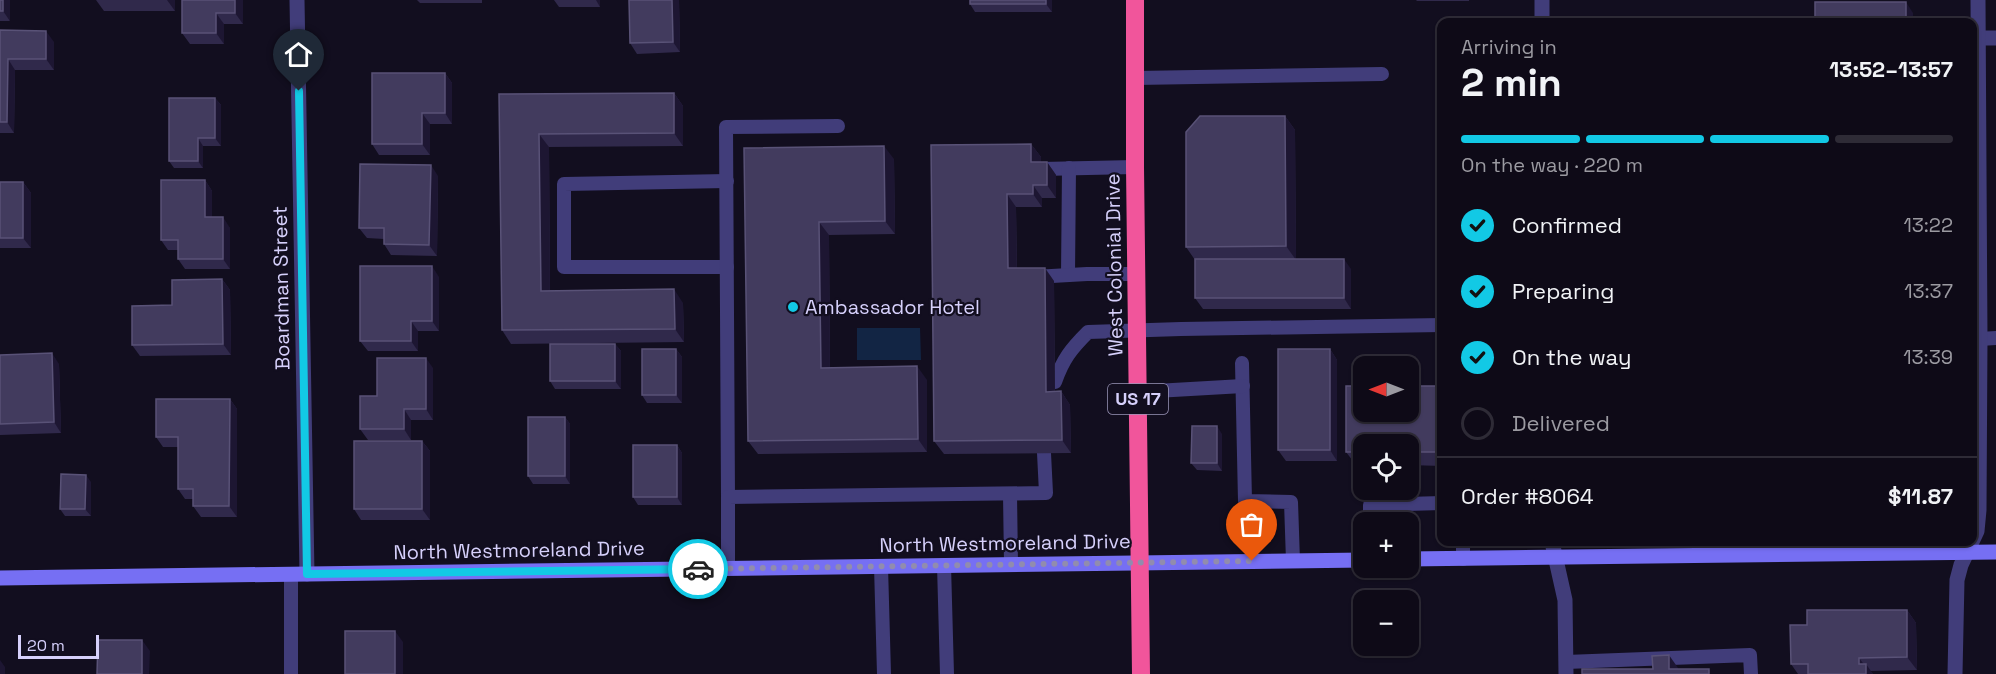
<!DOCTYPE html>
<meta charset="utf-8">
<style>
body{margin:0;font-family:"Space Grotesk",sans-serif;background:#1c1824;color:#f1f3f6;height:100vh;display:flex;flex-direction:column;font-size:22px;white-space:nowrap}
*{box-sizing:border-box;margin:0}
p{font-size:20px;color:#9b9aa1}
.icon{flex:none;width:33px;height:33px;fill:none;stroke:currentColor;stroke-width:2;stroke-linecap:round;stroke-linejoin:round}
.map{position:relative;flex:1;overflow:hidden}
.side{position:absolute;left:1437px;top:18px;width:540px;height:528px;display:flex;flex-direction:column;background:#0e0a17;border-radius:12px;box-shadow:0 2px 4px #0004,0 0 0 2px #2e2b36}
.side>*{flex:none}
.needle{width:39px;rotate:270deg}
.tools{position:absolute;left:1353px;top:356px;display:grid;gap:12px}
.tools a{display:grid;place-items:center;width:66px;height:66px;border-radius:12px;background:#0e0a17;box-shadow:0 2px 4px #0004,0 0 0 2px #2e2b36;font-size:30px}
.scale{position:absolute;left:18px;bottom:15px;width:81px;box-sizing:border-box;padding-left:6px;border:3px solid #d6d0fb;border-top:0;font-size:16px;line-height:21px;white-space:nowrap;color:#d6d0fb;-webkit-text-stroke:4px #120e1f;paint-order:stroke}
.pin{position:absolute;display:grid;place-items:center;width:51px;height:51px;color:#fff;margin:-62px -26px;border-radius:50% 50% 50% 0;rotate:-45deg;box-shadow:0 0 6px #0007}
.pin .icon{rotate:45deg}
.courier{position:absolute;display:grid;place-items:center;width:60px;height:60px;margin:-30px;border:4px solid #12c9e5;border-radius:50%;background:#fff;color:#222;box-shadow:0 2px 8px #0007}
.headline em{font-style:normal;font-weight:800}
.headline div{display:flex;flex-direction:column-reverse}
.headline{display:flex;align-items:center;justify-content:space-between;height:102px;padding:0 24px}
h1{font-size:39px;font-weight:800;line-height:45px}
.bar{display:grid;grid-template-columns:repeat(4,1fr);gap:9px 6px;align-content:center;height:72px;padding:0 24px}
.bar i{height:8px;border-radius:4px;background:#2e2b36}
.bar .current{background:#12c9e5}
.bar p{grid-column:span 4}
.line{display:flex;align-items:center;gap:15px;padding:0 24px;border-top:2px solid #2e2b36}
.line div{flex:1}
ol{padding:0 24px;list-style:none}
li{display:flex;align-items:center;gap:18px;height:66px}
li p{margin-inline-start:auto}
li .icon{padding:6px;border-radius:50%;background:#12c9e5;color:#111;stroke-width:4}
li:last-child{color:#9b9aa1}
li i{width:33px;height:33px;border:3px solid #2e2b36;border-radius:50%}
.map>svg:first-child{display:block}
.water{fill:#122544}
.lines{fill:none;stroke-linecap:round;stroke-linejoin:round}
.lane{stroke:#413d7a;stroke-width:14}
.street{stroke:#413d7a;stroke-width:15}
.secondary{stroke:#766ff3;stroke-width:15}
.highway{stroke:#f1559b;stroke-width:18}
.wall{fill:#30294b}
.shaded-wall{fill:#1d1632}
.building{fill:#423b5e;stroke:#595277;stroke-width:1.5}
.done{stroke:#918cae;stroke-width:6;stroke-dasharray:0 10.8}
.route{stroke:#12c9e5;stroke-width:8}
.poi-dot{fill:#12c9e5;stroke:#120e1f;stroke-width:2}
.labels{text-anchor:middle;stroke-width:4.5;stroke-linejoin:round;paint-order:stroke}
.shield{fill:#120e1f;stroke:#9b96b9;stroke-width:1.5}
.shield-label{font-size:18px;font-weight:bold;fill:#d6d0fb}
.street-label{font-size:20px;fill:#d6d0fb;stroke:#120e1f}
.poi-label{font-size:20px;fill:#d6d0fb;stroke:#120e1f;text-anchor:start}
</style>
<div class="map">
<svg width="1996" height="674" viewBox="0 0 1996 674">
<rect width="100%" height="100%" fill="#120e1f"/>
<polygon class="water" points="857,328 920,328 921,360 857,360"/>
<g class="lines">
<g class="lane">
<polyline points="1136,78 1382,74"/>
<polyline points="1041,169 1135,167"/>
<polyline points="727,181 564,184 564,267 727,267"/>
<polyline points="1068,275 1069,168"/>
<polyline points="1034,277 1087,274 1136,274"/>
<polyline points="1980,339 1996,338"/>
<polyline points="1242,363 1245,501 1291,502 1293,561"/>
<path d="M1055 382C1063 359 1071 349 1088 332L1181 329 1442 325"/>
<polyline points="1138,392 1243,386"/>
<polyline points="1010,494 1011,564"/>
<polyline points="728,497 726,127 838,126"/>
<polyline points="1370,522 1370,505 1442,503"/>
<polyline points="1463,542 1463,559"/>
<polyline points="944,565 947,674"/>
<polyline points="881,566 884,674"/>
<polyline points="728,568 728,497 1046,493 1044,453"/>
<polyline points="291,575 291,674"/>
<polyline points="1566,662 1750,655 1751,674"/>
</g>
<g class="street">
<polyline points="297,0 307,574"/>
<polyline points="1542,0 1542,22"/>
<polyline points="1978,38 1996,38"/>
<polyline points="1552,542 1565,600 1566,674"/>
<polyline points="1955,674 1957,580 1961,565 1977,531 1979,510 1980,339 1978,0"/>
</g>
<g class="secondary">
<polyline points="1408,559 1996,552"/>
<polyline points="0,578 1364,560"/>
</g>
<polyline class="highway" points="1135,0 1135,167 1141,674"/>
</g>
<g class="wall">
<polygon points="0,0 10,21 0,21"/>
<polygon points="96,0 175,0 175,11 104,11"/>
<polygon points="182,0 243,0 243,24 224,24 224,44 190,44 182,33"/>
<polygon points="417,0 482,0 482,3 420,3"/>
<polygon points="554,0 600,0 600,7 559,7"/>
<polygon points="679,0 680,52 637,54 630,43"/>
<polygon points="1052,0 1052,12 975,12 970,4"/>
<polygon points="1416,0 1469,0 1469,1 1417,1"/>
<polygon points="0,30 54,42 54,70 15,70 14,133 0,133"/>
<polygon points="445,73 452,83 452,124 430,124 430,155 379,155 372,144"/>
<polygon points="674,93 683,106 683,146 549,147 550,290 683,303 684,342 511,344 502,330 499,94"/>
<polygon points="215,98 221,105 221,146 203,146 203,168 174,168 169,161"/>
<polygon points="1285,116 1295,130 1296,259 1351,269 1351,309 1203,309 1195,298 1195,260 1186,247"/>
<polygon points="1031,144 1041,157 1041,162 1047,162 1056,175 1056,198 1042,198 1042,207 1016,207 1017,268 1054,281 1055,391 1061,391 1070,405 1071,453 944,454 934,441 931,145"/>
<polygon points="744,148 894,159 895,234 829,235 830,367 927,380 927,452 758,454 748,441"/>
<polygon points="438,176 437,256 391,255 384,244 384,239 367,238 359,228"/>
<polygon points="205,180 212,191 212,217 230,228 230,269 185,269 178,259 178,250 168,250 161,240"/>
<polygon points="0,182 23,182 31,193 31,248 0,248"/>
<polygon points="439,277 439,331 418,331 418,351 368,351 360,341"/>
<polygon points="222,279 230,290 231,355 140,356 132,345 172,305"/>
<polygon points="615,344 621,351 621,389 555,389 550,381"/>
<polygon points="676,349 682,357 682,403 647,403 642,395"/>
<polygon points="1330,349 1337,360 1337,461 1286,461 1278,450"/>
<polygon points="0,355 59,364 61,433 0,435"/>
<polygon points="433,368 433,420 411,420 411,440 368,440 360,429 377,396"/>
<polygon points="1442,386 1442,466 1408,465 1408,444 1364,444 1364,465 1356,465 1346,452"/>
<polygon points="230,399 237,409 237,517 201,517 193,506 193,499 185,499 178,489 178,447 163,447 156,437"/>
<polygon points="565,417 570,424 570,484 533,484 528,476"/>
<polygon points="1222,434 1222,471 1197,470 1191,463"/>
<polygon points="422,441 430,451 430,520 361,520 354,509"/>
<polygon points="677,445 682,453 682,505 638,505 633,497"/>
<polygon points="91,482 91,516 65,516 60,509"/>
<polygon points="1907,610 1916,623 1917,670 1870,671 1873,674 1798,674 1791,664 1807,625"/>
</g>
<g class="shaded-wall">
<polygon points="3,0 10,0 10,21 3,11"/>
<polygon points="167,0 175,0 175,11"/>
<polygon points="235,0 243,0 243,24 235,13"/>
<polygon points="596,0 600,0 600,7"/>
<polygon points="672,0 679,0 680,52 673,42"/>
<polygon points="1046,0 1052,0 1052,12 1046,4"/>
<polygon points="1906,2 1913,13 1913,22 1906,22"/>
<polygon points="216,13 224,24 224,44 216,33"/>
<polygon points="46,31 54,42 54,70 46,59"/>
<polygon points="8,59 15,70 14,133 7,122"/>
<polygon points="445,73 452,83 452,124 445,113"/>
<polygon points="674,93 683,106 683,146 674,133"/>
<polygon points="215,98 221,105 221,146 215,138"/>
<polygon points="422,113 430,124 430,155 422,144"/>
<polygon points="1285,116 1295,130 1296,260 1286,246"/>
<polygon points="539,134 549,147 550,304 541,291"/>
<polygon points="198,138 203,146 203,168 198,161"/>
<polygon points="1031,144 1041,157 1041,175 1031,162"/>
<polygon points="884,146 894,159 895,234 885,221"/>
<polygon points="1047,162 1056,175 1056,198 1047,185"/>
<polygon points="431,165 438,176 437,256 429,245"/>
<polygon points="205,180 212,191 212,228 205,217"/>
<polygon points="23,182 31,193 31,248 23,238"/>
<polygon points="1033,185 1042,198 1042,207 1033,194"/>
<polygon points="1007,194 1016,207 1017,281 1008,268"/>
<polygon points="223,217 230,228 230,269 223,259"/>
<polygon points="819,222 829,235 830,381 821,368"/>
<polygon points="1344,259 1351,269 1351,309 1344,298"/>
<polygon points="432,266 439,277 439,331 432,321"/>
<polygon points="1045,268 1054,281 1055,405 1046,392"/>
<polygon points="222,279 230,290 231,355 223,344"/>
<polygon points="674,289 683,303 684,342 675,329"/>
<polygon points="411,321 418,331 418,351 411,341"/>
<polygon points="615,344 621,351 621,389 615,381"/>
<polygon points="676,349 682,357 682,403 676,395"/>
<polygon points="1330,349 1337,360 1337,461 1330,450"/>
<polygon points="52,353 59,364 61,433 54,422"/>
<polygon points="426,358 433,368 433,420 426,409"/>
<polygon points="917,366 927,380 927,452 918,439"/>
<polygon points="1061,391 1070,405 1071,453 1062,440"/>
<polygon points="230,399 237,409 237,517 229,506"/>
<polygon points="404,409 411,420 411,440 404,429"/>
<polygon points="565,417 570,424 570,484 565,476"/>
<polygon points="1217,426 1222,434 1222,471 1217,463"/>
<polygon points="422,441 430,451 430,520 422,509"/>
<polygon points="677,445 682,453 682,505 677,497"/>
<polygon points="86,475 91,482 91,516 85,509"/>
<polygon points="1907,610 1916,623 1917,670 1907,657"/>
<polygon points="395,631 403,642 403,674 395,674"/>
<polygon points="142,640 150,651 149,674 142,674"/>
<polygon points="1669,655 1678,668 1678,674 1669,669"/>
<polygon points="1859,658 1866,667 1866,664 1873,674 1866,674 1859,664"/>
<polygon points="0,660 5,667 5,674 0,674"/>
</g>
<g class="building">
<rect x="0" y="0" width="3" height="11"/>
<polygon points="182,0 235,0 235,13 216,13 216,33 182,33"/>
<polygon points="629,0 672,0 673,42 630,43"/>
<rect x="970" y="0" width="76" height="4"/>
<rect x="1815" y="2" width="91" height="20"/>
<polygon points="0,30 46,31 46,59 8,59 7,122 0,122"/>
<polygon points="372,73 445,73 445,113 422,113 422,144 372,144"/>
<polygon points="674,93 674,133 539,134 541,291 674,289 675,329 502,330 499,94"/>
<polygon points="169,98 215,98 215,138 198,138 198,161 169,161"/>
<polygon points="1200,116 1285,116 1286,246 1186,247 1186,132"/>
<polygon points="1031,144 1031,162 1047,162 1047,185 1033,185 1033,194 1007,194 1008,268 1045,268 1046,392 1061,391 1062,440 934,441 931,145"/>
<polygon points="884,146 885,221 819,222 821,368 917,366 918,439 748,441 744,148"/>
<polygon points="360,164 431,165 429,245 384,244 384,228 359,228"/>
<polygon points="161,180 205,180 205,217 223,217 223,259 178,259 178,240 161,240"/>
<rect x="0" y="182" width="23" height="56"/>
<rect x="1195" y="259" width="149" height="39"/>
<polygon points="360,266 432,266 432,321 411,321 411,341 360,341"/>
<polygon points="222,279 223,344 132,345 132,306 172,305 172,280"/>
<rect x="550" y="344" width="65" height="37"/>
<rect x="642" y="349" width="34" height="46"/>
<rect x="1278" y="349" width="52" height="101"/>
<polygon points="52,353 54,422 0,424 0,355"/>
<polygon points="377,358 426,358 426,409 404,409 404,429 360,429 360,396 377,396"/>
<polygon points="1346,386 1364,386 1364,411 1408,411 1408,386 1442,386 1442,452 1408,452 1408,444 1364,444 1364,452 1346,452"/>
<polygon points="156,399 230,399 229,506 193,506 193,489 178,489 178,437 156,437"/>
<rect x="528" y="417" width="37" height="59"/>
<polygon points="1192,426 1217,426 1217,463 1191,463"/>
<rect x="354" y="441" width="68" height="68"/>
<rect x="633" y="445" width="44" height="52"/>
<polygon points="61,474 86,475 85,509 60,509"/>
<polygon points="1807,610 1907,610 1907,657 1859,658 1859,664 1866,664 1866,674 1808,674 1808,664 1791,664 1790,625 1807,625"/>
<rect x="345" y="631" width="50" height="43"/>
<polygon points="98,640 142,640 142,674 97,674"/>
<polygon points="1669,655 1669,669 1709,669 1709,674 1582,674 1582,669 1653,669 1652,656"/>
</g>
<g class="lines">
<polyline class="done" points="698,569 1252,561"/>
<polyline class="route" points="299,91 307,574 698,569"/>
</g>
<circle class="poi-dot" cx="793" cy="307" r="6"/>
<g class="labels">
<rect class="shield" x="1108" y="384" width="60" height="30" rx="4.5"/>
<g class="shield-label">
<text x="1138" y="405">US 17</text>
</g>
<g class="street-label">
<text transform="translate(1114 265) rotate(-91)" y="7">West Colonial Drive</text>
<text transform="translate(281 288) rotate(-91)" y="7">Boardman Street</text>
<text transform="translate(1005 543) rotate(-1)" y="7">North Westmoreland Drive</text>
<text transform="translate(519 550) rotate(-1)" y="7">North Westmoreland Drive</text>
</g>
<g class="poi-label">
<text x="805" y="314">Ambassador Hotel</text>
</g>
</g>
</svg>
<div class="tools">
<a><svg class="needle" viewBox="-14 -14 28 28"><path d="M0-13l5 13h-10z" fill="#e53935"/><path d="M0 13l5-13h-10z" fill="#9b9aa1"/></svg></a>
<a><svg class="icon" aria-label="locate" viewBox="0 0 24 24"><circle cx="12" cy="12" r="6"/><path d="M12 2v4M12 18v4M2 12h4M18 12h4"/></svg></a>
<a>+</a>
<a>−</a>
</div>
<div class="scale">20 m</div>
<div class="pin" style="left:1252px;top:561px;background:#ea580c"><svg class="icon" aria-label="bag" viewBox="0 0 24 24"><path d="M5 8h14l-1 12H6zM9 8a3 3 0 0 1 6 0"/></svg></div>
<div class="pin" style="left:299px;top:91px;background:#1f2937"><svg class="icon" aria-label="home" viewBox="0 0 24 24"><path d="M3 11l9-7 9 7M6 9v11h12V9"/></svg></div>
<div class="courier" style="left:698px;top:569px"><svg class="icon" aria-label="car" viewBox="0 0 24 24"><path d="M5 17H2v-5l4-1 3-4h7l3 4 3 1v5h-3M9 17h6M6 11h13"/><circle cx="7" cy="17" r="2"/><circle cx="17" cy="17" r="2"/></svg></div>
<section class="side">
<div class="headline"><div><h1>2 min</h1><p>Arriving in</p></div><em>13:52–13:57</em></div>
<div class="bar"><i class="current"></i><i class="current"></i><i class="current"></i><i></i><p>On the way · 220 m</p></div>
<ol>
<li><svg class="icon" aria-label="check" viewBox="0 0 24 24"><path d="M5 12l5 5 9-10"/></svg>Confirmed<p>13:22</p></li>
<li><svg class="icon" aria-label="check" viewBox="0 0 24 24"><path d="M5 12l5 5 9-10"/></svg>Preparing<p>13:37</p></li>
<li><svg class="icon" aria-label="check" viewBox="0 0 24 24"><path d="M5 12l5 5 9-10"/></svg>On the way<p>13:39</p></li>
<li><i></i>Delivered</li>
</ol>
<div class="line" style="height:78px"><div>Order #8064</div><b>$11.87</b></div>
</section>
</div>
